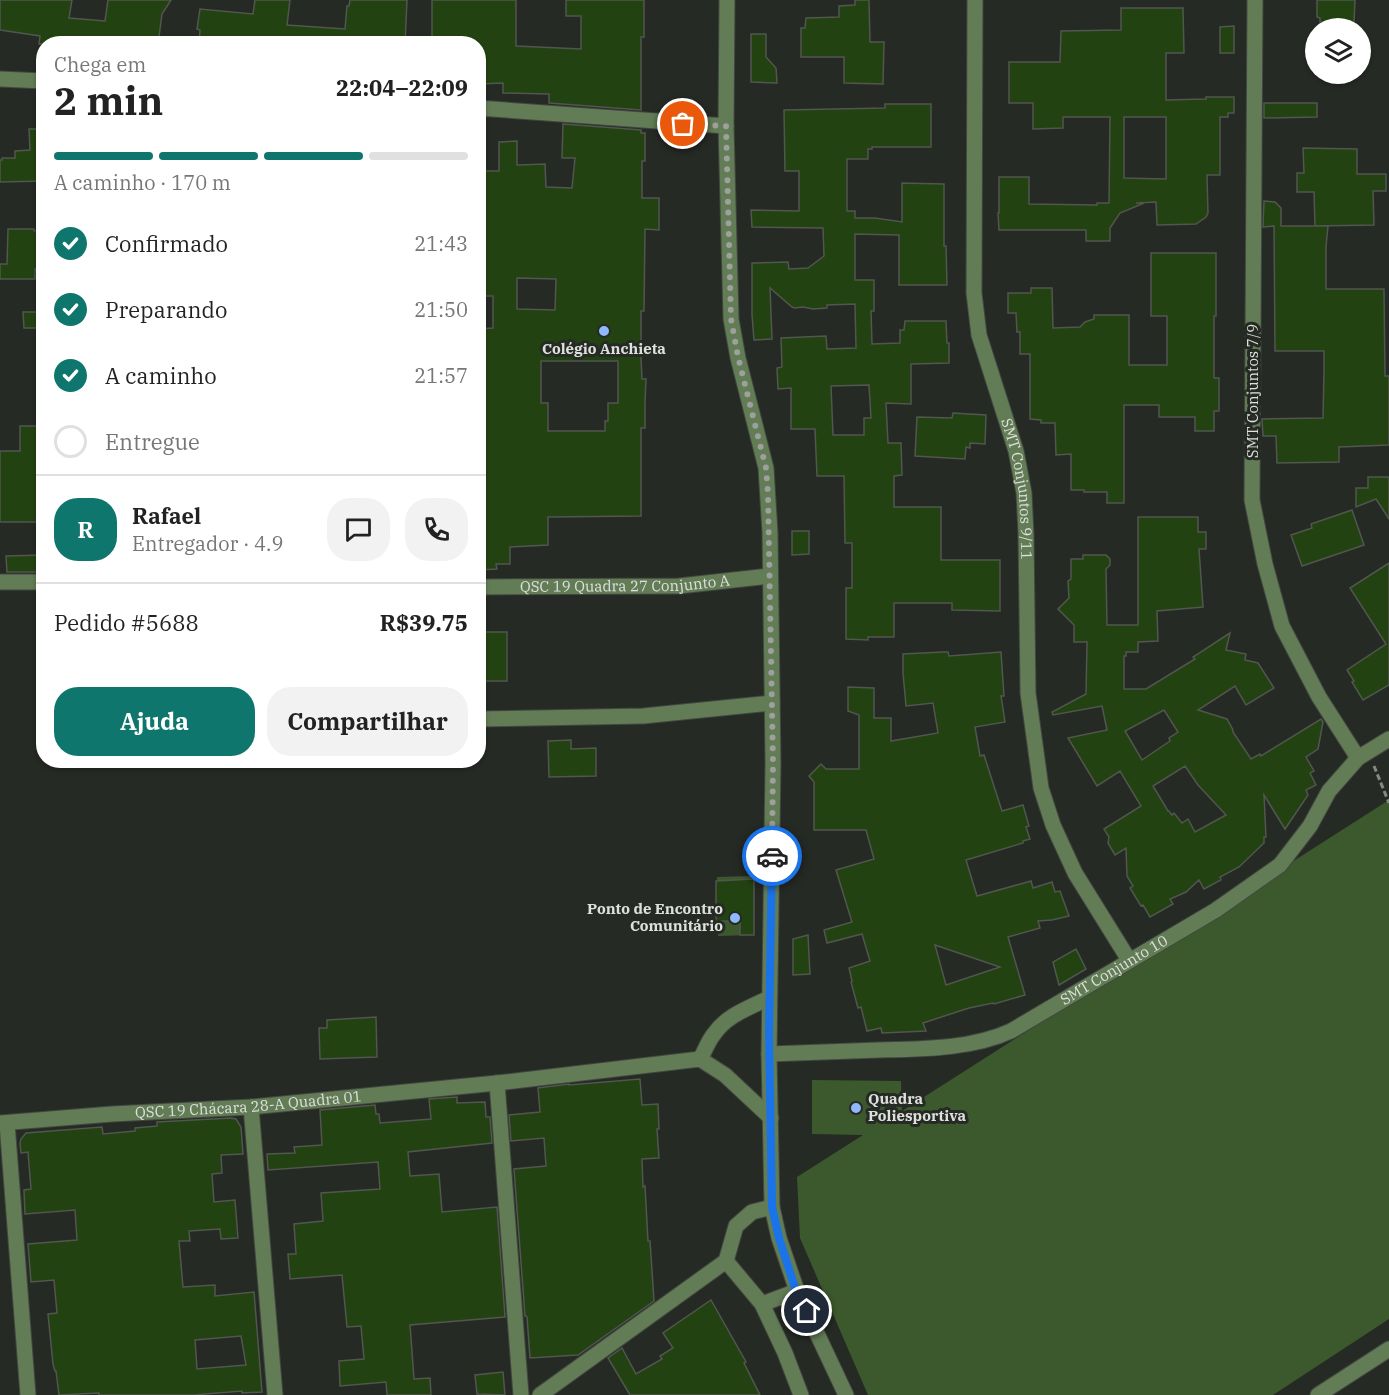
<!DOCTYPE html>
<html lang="pt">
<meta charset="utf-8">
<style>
body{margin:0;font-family:"IBM Plex Serif",serif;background:#f2f2f2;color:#222;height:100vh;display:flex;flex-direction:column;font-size:22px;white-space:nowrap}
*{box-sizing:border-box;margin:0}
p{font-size:20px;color:#767676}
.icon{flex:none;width:33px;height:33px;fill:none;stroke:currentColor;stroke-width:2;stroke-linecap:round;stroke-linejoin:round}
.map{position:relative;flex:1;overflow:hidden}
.side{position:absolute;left:36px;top:36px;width:450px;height:732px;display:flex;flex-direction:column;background:#fff;border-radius:24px;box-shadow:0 2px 4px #0004}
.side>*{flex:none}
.fabs{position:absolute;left:1305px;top:18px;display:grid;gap:12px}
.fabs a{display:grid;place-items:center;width:66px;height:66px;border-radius:50%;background:#fff;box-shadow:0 2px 4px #0004;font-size:30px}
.pin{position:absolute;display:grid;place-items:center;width:51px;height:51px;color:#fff;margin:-26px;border:3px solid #fff;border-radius:50%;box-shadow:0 2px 6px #0007}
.courier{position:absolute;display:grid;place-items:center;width:60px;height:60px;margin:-30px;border:4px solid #1a73e8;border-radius:50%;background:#fff;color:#222;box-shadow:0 2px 8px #0007}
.headline em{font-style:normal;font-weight:800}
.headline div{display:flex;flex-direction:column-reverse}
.headline{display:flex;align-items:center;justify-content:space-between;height:102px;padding:0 18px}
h1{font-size:39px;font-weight:800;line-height:45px}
.bar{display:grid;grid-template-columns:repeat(4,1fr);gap:9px 6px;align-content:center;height:72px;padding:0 18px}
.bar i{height:8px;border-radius:4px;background:#e0e0e0}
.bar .on{background:#0f766e}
.bar p{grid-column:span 4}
.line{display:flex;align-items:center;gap:15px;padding:0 18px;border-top:2px solid #e0e0e0}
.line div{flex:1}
.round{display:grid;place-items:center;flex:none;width:63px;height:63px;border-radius:24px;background:#f2f2f2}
ol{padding:0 18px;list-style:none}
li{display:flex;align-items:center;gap:18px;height:66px}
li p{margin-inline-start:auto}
li .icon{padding:6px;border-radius:50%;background:#0f766e;color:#fff;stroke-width:4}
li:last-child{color:#767676}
li i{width:33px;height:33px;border:3px solid #e0e0e0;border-radius:50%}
.button{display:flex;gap:12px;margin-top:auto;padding:12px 18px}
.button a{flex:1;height:69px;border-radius:24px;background:#0f766e;color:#fff;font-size:24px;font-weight:800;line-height:69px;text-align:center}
.button a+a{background:#f2f2f2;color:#222}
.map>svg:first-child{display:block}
.green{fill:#3c592d}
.building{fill:#234211;stroke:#51564f;stroke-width:1.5;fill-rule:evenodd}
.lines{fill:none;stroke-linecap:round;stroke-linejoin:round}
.minor-casing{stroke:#434741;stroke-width:17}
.path{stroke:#858984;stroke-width:3;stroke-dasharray:6 3;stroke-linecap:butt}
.minor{stroke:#627c55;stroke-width:15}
.done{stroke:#9da09c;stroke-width:6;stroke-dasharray:0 10.8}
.route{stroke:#1a73e8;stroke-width:8}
.poi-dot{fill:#90b8fd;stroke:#262a24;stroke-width:2}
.labels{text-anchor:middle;stroke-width:6;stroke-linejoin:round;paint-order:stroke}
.poi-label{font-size:15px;font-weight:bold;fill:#dde0dc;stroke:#262a24}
.street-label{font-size:15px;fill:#dde0dc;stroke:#262a24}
</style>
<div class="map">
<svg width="1389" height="1395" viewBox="0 0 1389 1395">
<rect width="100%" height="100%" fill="#262a24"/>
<g class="green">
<polygon points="1389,800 1389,1319 1273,1395 868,1395 800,1238 797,1177 863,1135 812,1134 812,1080 901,1081 902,1111"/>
<polygon points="751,876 752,935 718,936 717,877"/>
</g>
<g class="building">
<polygon points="0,0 72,0 69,18 105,21 108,0 171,0 162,14 158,44 39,44 40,36 0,30"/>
<polygon points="255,0 290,0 287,25 345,29 347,6 349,6 350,0 407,0 405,44 199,44 200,30 197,29 200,9 253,14"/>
<polygon points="432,0 516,0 516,46 581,49 581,16 566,16 566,0 644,0 644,37 641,37 641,110 549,103 549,94 503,93 503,83 478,84 478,44 432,44"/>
<polygon points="855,0 869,0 870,42 884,42 883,84 844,83 844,57 801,57 801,28 805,28 806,18 839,17 839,6 855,5"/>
<polygon points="1317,0 1355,0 1354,22 1353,23 1353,28 1325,28 1325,22 1320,22 1320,18 1317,17"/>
<path d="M1121 8H1183L1184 53H1166V100L1206 99V97H1234V113H1228V117H1220V175H1207L1208 213 1206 217 1196 224 1157 225 1156 202 1136 203H1144L1120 213 1110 228V241H1086V230H999L998 213H999V177H1029V204L1097 205V203H1109L1110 117H1063V128L1033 129V103H1009V62H1060L1061 31 1121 30ZM1124 117H1166V179L1124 178Z"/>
<polygon points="1234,26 1234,53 1220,53 1220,27"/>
<polygon points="751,34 766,34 766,57 776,68 777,83 751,82"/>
<polygon points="1264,103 1317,103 1317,117 1264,118"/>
<path d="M885 104H931V147H872V149H868V159H847V211H855V218H875L902 222V183L944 184V246H946L947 285H899V235L855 234V280H874V311H871L872 344 900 343V330H904L905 321H946L947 343H949V363L911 364V404L886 403 888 443H901L902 475 894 476V507H941V560H1000V611L952 610V603H894V637H868V640L846 639V588H852V543H845L844 476H817L815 429H791V388L778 389 777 368 782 367 781 338 826 336 827 349 856 348 855 304 827 305V308L813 309 803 307 795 308 792 307 770 288 772 339 754 340 752 315V263L788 262 789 269 808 268 824 256 823 228 752 227 751 210 799 211V171H785L784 110 885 108ZM869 385 871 418H864V435H833L831 386Z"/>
<path d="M563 124 641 130V133H645V161H642V198H659V230L645 229 644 311H641V359L642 379H646L645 403V428H641V516L548 517V545L510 547V564H496L497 569 478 570V329L493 328V296H478V246H481L482 207H479V171H499V142L517 141V165L545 164 546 187 572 188 575 158H562ZM517 278 556 279 555 310 517 309ZM541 361H618V403H608V421H605V431H548V403H541Z"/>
<polygon points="29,129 44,129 44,181 0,182 0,160 2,160 2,158 15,158 15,151 30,150"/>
<polygon points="1303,148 1357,149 1357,174 1386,174 1386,191 1373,191 1374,225 1315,226 1314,192 1297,192 1297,173 1304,173"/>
<polygon points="1264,201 1275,202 1281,208 1281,226 1328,226 1326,247 1326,289 1384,289 1385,376 1389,376 1389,445 1339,447 1339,462 1277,463 1276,436 1263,436 1262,419 1323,418 1324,370 1324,351 1275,351 1274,226 1263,227"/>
<polygon points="8,229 34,229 34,231 41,230 41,232 44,232 44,265 41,265 41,269 35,269 35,279 0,279 0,264 7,264"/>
<polygon points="1151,253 1216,253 1216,316 1214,316 1214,378 1219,378 1219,411 1214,411 1214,431 1195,431 1195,417 1159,417 1159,405 1124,405 1124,503 1107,503 1107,492 1084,492 1084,490 1071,490 1071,454 1056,455 1055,423 1041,423 1041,420 1030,419 1030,354 1020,354 1020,332 1017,332 1016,313 1008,313 1008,293 1031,293 1031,288 1052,288 1053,328 1080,327 1085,322 1094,319 1094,315 1129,315 1129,365 1167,365 1167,316 1151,316"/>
<polygon points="23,312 44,312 44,328 24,328"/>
<polygon points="953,413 986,415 985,444 970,443 970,448 966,447 965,459 915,456 917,417 952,418"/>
<polygon points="20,426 44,426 44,522 0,522 0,451 20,451"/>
<polygon points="1368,477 1389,477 1389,519 1376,499 1356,507 1356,488 1368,488"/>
<polygon points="1352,510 1364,545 1302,566 1291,535 1312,528 1311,524"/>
<path d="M1138 517H1198V532H1206V549H1199L1203 607 1157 611 1158 641 1138 642V652H1126V656H1124V689H1146L1195 659 1193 657 1230 633 1226 650 1246 654 1245 660 1258 663 1274 688 1246 705 1235 686 1198 710 1227 719 1233 730V732L1251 759 1260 754 1261 756 1321 719 1323 722 1318 749 1306 757 1314 771 1310 773 1316 785 1306 790 1308 795 1285 829 1264 795 1266 837H1264V843L1239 867 1220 877 1221 880 1204 889 1199 880 1186 892 1170 899 1173 904 1150 917 1143 905 1141 906 1130 888 1133 886 1127 876 1126 848 1115 855 1108 843 1109 837 1104 829 1141 806 1120 771 1097 786 1068 738 1107 730 1102 706 1053 715 1052 712 1086 694 1087 642H1074V625L1058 609 1069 598 1068 581 1071 579V559H1083V555H1106L1110 559V565L1106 569 1107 625H1138ZM1164 710 1178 732 1169 738 1170 741 1142 760 1125 731ZM1185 766 1198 785 1226 815 1195 832 1188 819 1182 823 1174 813 1172 815 1169 811H1168L1153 786Z"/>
<polygon points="792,531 809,531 809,554 792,555"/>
<polygon points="44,555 44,572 7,572 6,556"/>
<polygon points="1389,563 1389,685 1363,700 1352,682 1354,681 1347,670 1386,644 1350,588"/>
<rect x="478" y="632" width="29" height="49"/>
<path d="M943 652H948L949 656 1001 652 1004 696H1001L1005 722 975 727 980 756 984 755 1002 811 1023 805 1029 826 1026 827 1030 839 1023 841V843L966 860 977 896 1031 881 1033 888 1052 882 1055 892 1060 891 1069 916 1052 920 1038 921 1040 928 1008 937 1025 995 994 1004 993 1003 969 1008 923 1023 926 1031 882 1033 881 1028 867 1031 861 1007 858 1008 851 982 852 981 849 968 870 961 862 934 827 943 824 930 852 922 836 870 874 859 866 830H814V782L809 776 821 764 826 769H859V715L848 711V687L874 688V718H891V741L938 733 933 703 906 706 903 673V654ZM935 945 1000 967 946 985Z"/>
<polygon points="571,740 571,749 596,748 596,776 549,777 548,741"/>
<polygon points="754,879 754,935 740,935 740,921 716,921 716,881"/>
<polygon points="808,935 810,974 793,975 793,939"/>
<polygon points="1076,949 1086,969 1059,985 1053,962"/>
<polygon points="376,1017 377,1057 320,1059 319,1028 327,1028 327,1020"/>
<polygon points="640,1079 642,1105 658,1104 659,1129 657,1129 659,1158 642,1159 643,1187 645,1186 648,1241 650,1241 654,1301 578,1355 530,1358 527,1317 526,1316 525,1316 514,1169 546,1166 544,1138 511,1141 509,1115 540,1112 538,1088 569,1084 569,1085"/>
<polygon points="457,1097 457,1103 485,1102 486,1117 490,1117 492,1143 408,1152 410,1176 439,1174 442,1212 497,1207 505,1317 410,1325 414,1379 430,1378 431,1395 387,1395 386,1382 340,1386 339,1361 364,1359 361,1326 347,1327 342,1275 290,1279 288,1254 296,1254 294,1224 323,1221 321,1193 380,1189 378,1162 268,1170 267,1154 295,1153 294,1147 322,1145 320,1110 375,1105 376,1114 379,1114 380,1123 431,1119 429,1099"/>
<path d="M231 1118 236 1119 241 1127 243 1154 221 1155 222 1173 212 1174 214 1202 235 1200 238 1238 221 1239 220 1229 189 1231 190 1241H179L183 1287 215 1285V1296L254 1292 262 1392 242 1393V1391L193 1395H99V1393L59 1395 56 1371H55L53 1364 48 1314 57 1313 54 1280 31 1282 28 1244 77 1240 75 1210 25 1214 24 1190 31 1189 28 1152 21 1153 20 1143 21 1139 26 1133 102 1127 103 1134 135 1131V1128L157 1126V1122ZM241 1336 246 1365 197 1369 195 1340Z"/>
<polygon points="711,1300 746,1362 744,1363 760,1395 630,1395 608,1358 622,1348 636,1374 662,1359 660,1356 673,1348 663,1333"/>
<polygon points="503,1372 505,1395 477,1394 475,1375"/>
</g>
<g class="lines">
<defs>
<g id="minor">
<polyline points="727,0 726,126 731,319 738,358 766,468 770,533 773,763 769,1054 772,1207 779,1238 797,1291 846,1395"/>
<path id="s1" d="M975 0 974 293 979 335 1016 451 1024 493 1026 534 1028 693 1041 788 1053 825 1075 873 1129 960"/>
<polyline points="1255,0 1252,500 1265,564 1282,626 1319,697 1358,758"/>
<polyline points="0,79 44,81"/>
<polyline points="478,108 726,126"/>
<polyline points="0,582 44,582"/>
<path id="s2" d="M478 587 679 586 770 576"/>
<polyline points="478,719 643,716 772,703"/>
<path id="s3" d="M769 1054C806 1053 842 1051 879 1050 922 1049 972 1049 1011 1031L1216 910 1280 865 1310 826 1329 791 1358 758 1389 739"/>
<path d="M700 1059C705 1051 708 1041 714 1034 727 1015 749 1008 769 998"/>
<polyline points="497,1083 521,1395"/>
<polyline points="251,1107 275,1395"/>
<path id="s4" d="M0 1123 112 1114 251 1107 497 1083 700 1059 725 1075 771 1118"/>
<polyline points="7,1123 28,1395"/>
<polyline points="726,1261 762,1304 785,1353 801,1395"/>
<polyline points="762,1304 797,1291"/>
<polyline points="540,1395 726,1261 736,1226 752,1212 772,1207"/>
<polyline points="1318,1395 1389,1349"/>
</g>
</defs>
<use href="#minor" class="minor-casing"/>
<polyline class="path" points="1374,766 1389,803"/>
<use href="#minor" class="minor"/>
</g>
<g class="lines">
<polyline class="done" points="683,124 726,126 731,319 738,357 766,468 768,494 773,763 772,856"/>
<polyline class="route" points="772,856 769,1035 772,1207 779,1238 796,1291 807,1311"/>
</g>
<g class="poi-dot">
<circle cx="604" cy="331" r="6"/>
<circle cx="735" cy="918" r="6"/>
<circle cx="856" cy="1108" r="6"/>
</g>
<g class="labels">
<g class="poi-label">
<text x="604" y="354">Colégio Anchieta</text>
<text x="723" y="914" text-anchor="end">Ponto de Encontro<tspan x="723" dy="17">Comunitário</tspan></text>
<text x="868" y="1104" text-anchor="start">Quadra<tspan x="868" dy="17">Poliesportiva</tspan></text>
</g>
<g class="street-label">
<text transform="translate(1253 391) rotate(-90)" y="5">SMT Conjuntos 7/9</text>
<text dy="5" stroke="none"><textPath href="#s1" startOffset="495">SMT Conjuntos 9/11</textPath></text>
<text dy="5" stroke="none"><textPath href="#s2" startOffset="147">QSC 19 Quadra 27 Conjunto A</textPath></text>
<text dy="5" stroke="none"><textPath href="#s3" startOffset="364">SMT Conjunto 10</textPath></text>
<text dy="5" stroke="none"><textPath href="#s4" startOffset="249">QSC 19 Chácara 28-A Quadra 01</textPath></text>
</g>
</g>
</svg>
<div class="fabs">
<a><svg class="icon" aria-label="layers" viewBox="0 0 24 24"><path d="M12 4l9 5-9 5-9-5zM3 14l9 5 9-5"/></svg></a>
</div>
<div class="pin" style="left:683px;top:124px;background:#ea580c"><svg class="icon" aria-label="bag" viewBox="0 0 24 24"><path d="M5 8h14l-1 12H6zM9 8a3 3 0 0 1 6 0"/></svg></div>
<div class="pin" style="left:807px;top:1311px;background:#1f2937"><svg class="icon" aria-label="home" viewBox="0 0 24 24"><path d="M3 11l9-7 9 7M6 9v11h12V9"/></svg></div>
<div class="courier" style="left:772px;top:856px"><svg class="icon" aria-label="car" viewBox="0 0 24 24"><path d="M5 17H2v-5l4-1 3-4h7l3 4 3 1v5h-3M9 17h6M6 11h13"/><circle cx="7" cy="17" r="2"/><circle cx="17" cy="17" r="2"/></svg></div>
<section class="side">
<div class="headline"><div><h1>2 min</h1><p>Chega em</p></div><em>22:04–22:09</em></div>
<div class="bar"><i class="on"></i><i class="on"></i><i class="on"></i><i></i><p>A caminho · 170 m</p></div>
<ol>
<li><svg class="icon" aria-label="check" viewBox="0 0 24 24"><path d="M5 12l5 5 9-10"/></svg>Confirmado<p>21:43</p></li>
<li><svg class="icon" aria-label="check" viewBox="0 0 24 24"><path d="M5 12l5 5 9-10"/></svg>Preparando<p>21:50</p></li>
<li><svg class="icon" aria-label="check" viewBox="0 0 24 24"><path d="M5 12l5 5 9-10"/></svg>A caminho<p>21:57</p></li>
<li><i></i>Entregue</li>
</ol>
<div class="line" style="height:108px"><b class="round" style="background:#0f766e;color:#fff">R</b><div><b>Rafael</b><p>Entregador · 4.9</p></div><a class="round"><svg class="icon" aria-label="chat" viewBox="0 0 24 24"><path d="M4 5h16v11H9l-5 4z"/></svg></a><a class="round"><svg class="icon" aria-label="phone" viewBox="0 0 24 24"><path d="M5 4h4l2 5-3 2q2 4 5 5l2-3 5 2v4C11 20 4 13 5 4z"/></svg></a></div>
<div class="line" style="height:78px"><div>Pedido #5688</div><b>R$39.75</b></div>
<div class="button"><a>Ajuda</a><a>Compartilhar</a></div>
</section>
</div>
